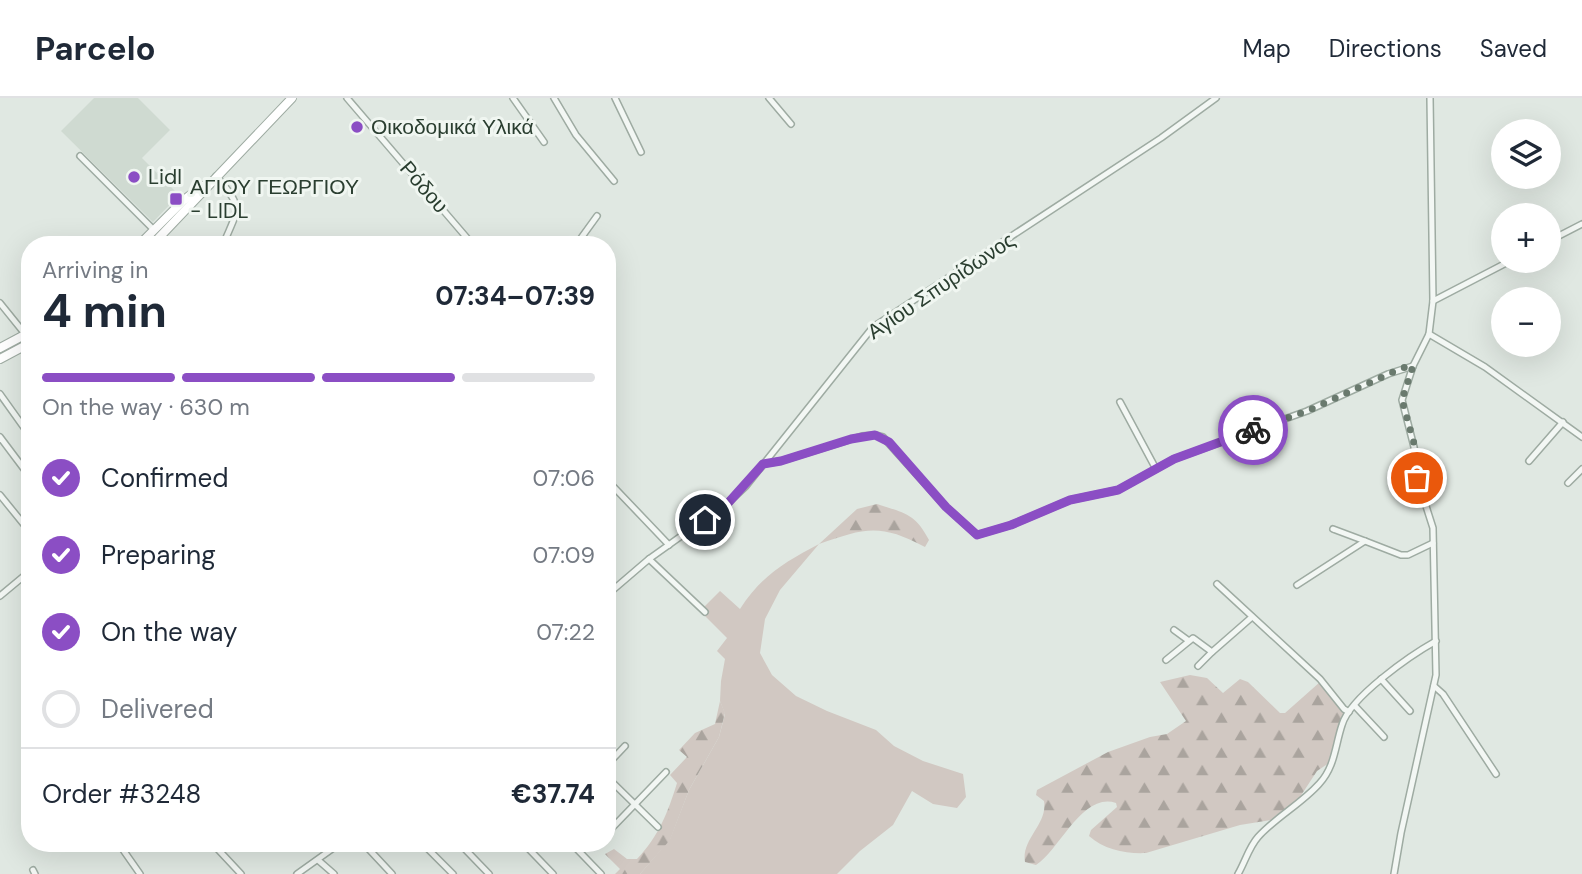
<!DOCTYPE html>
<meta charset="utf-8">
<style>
body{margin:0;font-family:"DM Sans",sans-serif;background:#f2f2f3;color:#1f2937;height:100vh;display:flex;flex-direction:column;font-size:26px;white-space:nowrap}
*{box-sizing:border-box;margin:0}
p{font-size:23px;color:#747a83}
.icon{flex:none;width:38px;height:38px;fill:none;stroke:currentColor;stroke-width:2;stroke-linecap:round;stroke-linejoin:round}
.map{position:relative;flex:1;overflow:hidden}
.drawer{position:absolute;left:21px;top:138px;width:595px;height:616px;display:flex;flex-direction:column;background:#fff;border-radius:28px;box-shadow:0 7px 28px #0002}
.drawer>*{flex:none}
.tools{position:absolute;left:1491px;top:21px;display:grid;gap:14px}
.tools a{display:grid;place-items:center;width:70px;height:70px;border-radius:50%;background:#fff;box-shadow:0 7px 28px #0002;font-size:35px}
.pin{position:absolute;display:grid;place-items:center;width:60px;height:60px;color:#fff;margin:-30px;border:4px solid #fff;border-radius:50%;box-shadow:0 2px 7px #0007}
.courier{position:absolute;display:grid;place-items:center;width:70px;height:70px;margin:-35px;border:5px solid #8b4ec4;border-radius:50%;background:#fff;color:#222;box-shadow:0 2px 9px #0007}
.overview em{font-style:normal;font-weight:700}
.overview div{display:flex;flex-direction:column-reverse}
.overview{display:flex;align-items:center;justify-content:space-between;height:119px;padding:0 21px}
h1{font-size:46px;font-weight:700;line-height:52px}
.bar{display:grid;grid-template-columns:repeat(4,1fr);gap:10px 7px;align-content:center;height:84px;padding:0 21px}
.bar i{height:9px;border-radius:5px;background:#e0e1e3}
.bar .active{background:#8b4ec4}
.bar p{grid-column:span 4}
.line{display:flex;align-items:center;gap:18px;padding:0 21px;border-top:2px solid #e0e1e3}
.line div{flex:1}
ol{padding:0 21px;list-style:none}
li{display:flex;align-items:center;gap:21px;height:77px}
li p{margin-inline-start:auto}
li .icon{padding:7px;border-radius:50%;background:#8b4ec4;color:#fff;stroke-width:4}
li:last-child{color:#747a83}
li i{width:38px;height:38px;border:4px solid #e0e1e3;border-radius:50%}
header{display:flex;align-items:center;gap:42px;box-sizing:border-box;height:98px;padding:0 35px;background:#fff;border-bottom:2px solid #e0e1e3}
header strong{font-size:33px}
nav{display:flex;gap:38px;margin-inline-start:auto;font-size:24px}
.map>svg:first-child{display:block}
.built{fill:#cfdad1}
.grass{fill:#d1c8c2}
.forest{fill:url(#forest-firs)}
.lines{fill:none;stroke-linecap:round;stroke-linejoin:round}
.street-casing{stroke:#9eaba2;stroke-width:8}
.secondary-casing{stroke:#9eaba2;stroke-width:10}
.street{stroke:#f3f7f4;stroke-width:5}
.secondary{stroke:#fff;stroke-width:8}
.done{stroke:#6a7a6e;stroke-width:7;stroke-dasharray:0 12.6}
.route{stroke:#8b4ec4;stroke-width:9}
.poi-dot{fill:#8b4ec4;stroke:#f0f6f1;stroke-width:2.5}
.labels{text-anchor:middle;stroke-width:6;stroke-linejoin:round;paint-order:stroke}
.poi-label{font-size:21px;fill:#2a3e30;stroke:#f0f6f1;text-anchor:start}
.street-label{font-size:21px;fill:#2a3e30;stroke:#f0f6f1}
</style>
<header>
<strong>Parcelo</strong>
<nav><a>Map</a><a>Directions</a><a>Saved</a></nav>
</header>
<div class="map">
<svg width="1582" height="776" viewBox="0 0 1582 776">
<defs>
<pattern id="forest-firs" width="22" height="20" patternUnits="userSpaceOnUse" patternTransform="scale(1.75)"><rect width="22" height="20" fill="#d1c8c2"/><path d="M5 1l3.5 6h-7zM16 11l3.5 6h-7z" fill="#aaa49e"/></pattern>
</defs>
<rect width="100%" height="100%" fill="#e0e8e2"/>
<polygon class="built" points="94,0 138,0 170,32 142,60 179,97 153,124 61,33"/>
<path class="grass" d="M819 446 780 492 765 521 760 555 772 577 796 598 827 613 876 632 894 648 923 663 963 676 966 699 957 710 933 706 912 693 893 727 860 753 837 776H640L670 741 689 692 719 639 725 616 720 603 721 583 725 561 717 553 727 540 700 513 720 493 740 511C761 478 785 464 819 446Z"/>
<g class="forest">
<path d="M877 406C904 415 915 415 929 442L925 449C880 425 865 430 819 446L857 411Z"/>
<path d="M1190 577 1207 580 1223 595 1240 581 1248 584 1280 615H1285L1320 584 1344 615 1329 665 1317 673 1300 699 1271 722 1240 727 1146 755C1127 756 1104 752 1089 738L1091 732 1117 709 1116 705C1082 694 1060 752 1036 767L1025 764C1021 741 1048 726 1044 703L1036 697 1037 692 1108 654 1150 639 1167 636 1186 623 1160 584Z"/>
<path d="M720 603 725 615 719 639 689 692 670 742 640 776H615L620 771 605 756 614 751 627 761H637C659 738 668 714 677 685L670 677 687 659 679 652 695 635 715 626Z"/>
</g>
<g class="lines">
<defs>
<g id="street">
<polyline points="347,0 473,147"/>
<polyline points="513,0 544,44"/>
<polyline points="554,0 576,37 614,83"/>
<polyline points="615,0 641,54"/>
<polyline points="769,0 791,26"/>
<polyline points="80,58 154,132"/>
<path d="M216 78C245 111 238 110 223 147"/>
<polyline points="1549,143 1582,126"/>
<polyline points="576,147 597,118"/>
<polyline points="1433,203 1510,163"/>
<polyline points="0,205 25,236"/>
<polyline points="1429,236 1485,269 1582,339"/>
<polyline points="0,296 30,338"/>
<polyline points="1120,304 1156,371"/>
<polyline points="0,339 30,379"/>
<polyline points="1529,363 1563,324"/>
<polyline points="763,366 781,363 862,338 875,337 883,339 946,409 977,437 1011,427 1070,402 1118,392 1174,361 1307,313 1388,276 1413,268"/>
<polyline points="607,382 669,447"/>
<polyline points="1568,385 1582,371"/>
<polyline points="0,397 30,434"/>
<polyline points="1333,431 1365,443"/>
<polyline points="649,461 705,514"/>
<polyline points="1217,486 1320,581 1344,611 1349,614"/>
<polyline points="1297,487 1365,443 1401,457 1408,457 1433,445"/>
<polyline points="607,497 649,461 729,404 746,388 873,229 1161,40 1216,0"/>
<polyline points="0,498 30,473"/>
<polyline points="1174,532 1189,543"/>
<polyline points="1166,562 1193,540 1212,554 1252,519"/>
<polyline points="1198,568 1212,554"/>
<polyline points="1381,581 1410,613"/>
<polyline points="1434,588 1443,596 1496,676"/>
<polyline points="1355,608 1384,639"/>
<polyline points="607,667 625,648"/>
<polyline points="607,679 658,729"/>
<polyline points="607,732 612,730 666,674"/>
<polyline points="119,746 140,776"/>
<polyline points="213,746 241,776"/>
<polyline points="364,746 392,776"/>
<polyline points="423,746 453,776"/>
<polyline points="460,746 489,776"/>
<polyline points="524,746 553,776"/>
<polyline points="572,746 601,776"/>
<polyline points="318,762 334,776"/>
<polyline points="33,772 35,776"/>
<polyline points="297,776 339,746"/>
<path d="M1238 776C1245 764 1249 749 1258 739 1276 719 1301 706 1319 686 1335 669 1335 648 1342 627 1350 599 1411 557 1436 543"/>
<polyline points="1394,776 1401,735 1436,577 1433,430 1417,380 1414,349 1402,302 1413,268 1429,236 1433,203 1430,0"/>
</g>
<g id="secondary">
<polyline points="139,147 184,102 202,88"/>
<polyline points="152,147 292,0"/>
<polyline points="0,250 30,234"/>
<polyline points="0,261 30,245"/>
</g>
</defs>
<use href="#street" class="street-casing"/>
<use href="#secondary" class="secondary-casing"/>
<use href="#street" class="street"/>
<use href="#secondary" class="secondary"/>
</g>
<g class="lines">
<polyline class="done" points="1253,332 1307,313 1402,270 1413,268 1402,302 1415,349 1417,380"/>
<polyline class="route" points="705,422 729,404 763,366 781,363 851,341 875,337 889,344 946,409 977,437 1011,427 1070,402 1118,392 1174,361 1253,332"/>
</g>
<g class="poi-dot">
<circle cx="357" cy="29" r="7"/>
<circle cx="134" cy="79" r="7"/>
<rect x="169" y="94" width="14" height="14" rx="3.5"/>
</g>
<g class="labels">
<g class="poi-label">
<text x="371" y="36">Οικοδομικά Υλικά</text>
<text x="148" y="86">Lidl</text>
<text x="190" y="96">ΑΓΙΟΥ ΓΕΩΡΓΙΟΥ<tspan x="190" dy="24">- LIDL</tspan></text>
</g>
<g class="street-label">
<text transform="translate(424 89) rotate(49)" y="7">Ρόδου</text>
<text transform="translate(941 188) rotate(-34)" y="7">Αγίου Σπυρίδωνος</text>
</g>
</g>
</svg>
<div class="tools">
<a><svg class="icon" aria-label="layers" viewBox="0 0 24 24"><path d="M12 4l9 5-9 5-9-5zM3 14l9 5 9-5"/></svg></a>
<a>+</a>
<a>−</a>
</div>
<div class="pin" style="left:1417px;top:380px;background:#ea580c"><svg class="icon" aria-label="bag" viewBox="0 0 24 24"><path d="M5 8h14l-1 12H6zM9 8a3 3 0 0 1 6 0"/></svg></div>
<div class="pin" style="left:705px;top:422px;background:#1f2937"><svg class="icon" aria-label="home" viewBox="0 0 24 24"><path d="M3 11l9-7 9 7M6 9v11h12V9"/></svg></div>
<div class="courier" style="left:1253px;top:332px"><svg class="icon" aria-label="bike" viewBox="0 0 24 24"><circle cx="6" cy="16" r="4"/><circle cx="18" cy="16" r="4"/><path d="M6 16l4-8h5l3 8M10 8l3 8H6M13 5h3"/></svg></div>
<section class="drawer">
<div class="overview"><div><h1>4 min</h1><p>Arriving in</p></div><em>07:34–07:39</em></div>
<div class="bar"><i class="active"></i><i class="active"></i><i class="active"></i><i></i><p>On the way · 630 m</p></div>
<ol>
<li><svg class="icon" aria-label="check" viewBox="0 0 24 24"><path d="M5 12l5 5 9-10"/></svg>Confirmed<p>07:06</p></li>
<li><svg class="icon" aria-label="check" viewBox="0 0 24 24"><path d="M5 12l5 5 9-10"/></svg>Preparing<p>07:09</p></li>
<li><svg class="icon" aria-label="check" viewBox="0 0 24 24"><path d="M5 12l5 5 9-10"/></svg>On the way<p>07:22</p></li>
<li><i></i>Delivered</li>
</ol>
<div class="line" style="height:91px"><div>Order #3248</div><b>€37.74</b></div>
</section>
</div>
